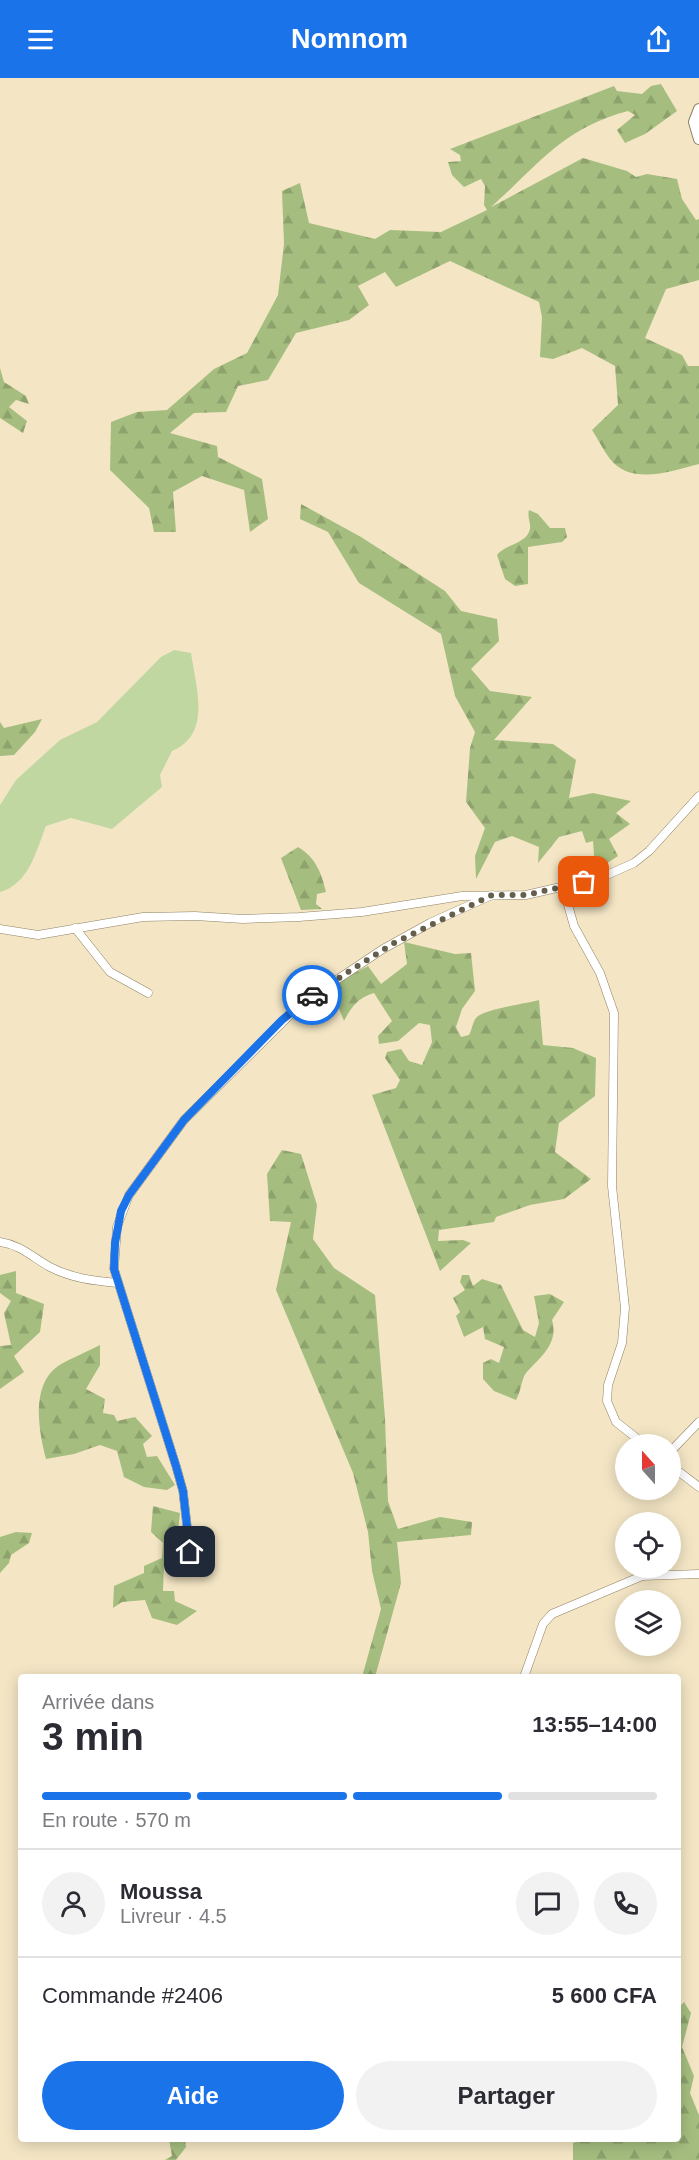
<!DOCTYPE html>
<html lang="fr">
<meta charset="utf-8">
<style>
body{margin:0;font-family:Arial,sans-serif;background:#f2f2f3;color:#2b2b33;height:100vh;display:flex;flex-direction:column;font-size:22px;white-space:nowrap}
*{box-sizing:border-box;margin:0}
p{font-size:20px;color:#7c7c81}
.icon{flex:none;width:33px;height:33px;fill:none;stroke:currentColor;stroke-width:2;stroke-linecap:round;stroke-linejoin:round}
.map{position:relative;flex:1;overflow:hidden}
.details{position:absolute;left:18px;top:1596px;width:663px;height:468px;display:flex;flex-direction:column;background:#fff;border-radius:6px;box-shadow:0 3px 15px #0003}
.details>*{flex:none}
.needle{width:39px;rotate:339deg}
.controls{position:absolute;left:615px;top:1356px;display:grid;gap:12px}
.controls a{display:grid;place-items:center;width:66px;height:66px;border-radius:50%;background:#fff;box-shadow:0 3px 15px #0003;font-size:30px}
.pin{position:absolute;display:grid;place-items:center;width:51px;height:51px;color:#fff;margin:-26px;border-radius:12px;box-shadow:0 3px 9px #0006}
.courier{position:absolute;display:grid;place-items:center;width:60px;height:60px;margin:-30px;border:4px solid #1a73e8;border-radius:50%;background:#fff;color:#222;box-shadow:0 2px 8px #0007}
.summary em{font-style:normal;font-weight:700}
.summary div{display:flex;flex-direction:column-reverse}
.summary{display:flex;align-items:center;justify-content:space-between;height:102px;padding:0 24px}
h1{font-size:39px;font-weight:700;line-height:45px}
.bar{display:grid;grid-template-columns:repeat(4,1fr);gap:9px 6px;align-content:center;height:72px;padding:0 24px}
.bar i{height:8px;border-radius:4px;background:#e1e1e2}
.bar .on{background:#1a73e8}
.bar p{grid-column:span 4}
.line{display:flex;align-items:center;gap:15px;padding:0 24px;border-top:2px solid #e1e1e2}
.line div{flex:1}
.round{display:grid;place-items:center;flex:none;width:63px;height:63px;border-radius:32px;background:#f2f2f3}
.cta{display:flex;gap:12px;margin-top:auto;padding:12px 24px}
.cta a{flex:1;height:69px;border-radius:36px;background:#1a73e8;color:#fff;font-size:24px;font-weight:700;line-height:69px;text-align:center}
.cta a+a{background:#f2f2f3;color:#2b2b33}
header{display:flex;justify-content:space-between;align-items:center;height:78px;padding:0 24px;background:#1a73e8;color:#fff;font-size:27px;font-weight:700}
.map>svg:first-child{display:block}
.grass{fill:#c1d7a2}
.forest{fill:url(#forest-firs)}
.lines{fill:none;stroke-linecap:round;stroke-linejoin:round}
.street-casing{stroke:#8f8264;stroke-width:9}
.secondary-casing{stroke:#8f8264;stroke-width:12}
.street{stroke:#fff;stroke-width:8}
.secondary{stroke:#fff;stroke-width:10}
.done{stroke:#655e4a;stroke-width:6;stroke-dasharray:0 10.8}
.route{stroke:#1a73e8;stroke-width:8}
</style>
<header><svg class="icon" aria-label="menu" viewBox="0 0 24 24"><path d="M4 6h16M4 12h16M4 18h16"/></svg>Nomnom<svg class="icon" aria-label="share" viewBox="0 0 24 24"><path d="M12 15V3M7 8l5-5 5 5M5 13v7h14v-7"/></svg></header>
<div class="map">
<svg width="699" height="2082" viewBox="0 0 699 2082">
<defs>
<pattern id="forest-firs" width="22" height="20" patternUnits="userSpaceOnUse" patternTransform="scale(1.5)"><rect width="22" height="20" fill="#a5be7f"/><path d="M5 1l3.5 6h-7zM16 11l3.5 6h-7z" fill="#8da26c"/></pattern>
</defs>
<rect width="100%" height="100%" fill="#f4e6c5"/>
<path class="grass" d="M174 572 191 575C196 609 212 657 172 673L160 697 162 709 112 751 71 740 46 748C36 773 29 806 0 814V727L16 702 60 662 97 644 161 579Z"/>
<g class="forest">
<path d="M661 6 677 33 645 56 625 65 617 52 635 37 628 33C561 51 540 86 491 129L583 80 627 93 636 99 647 96 677 101 682 121 696 142 699 141V202L666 211 645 260 682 277 688 288H699V386C672 393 631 408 610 381 603 372 598 361 592 352L618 327 615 288 582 270 553 281 540 279 542 239 539 224 450 183 396 209 385 194 358 208 369 227 349 242 296 255 268 302 238 308 226 334 194 335 170 355 217 368 218 379 262 401 268 441 250 454 244 412 202 398 173 414 176 454H154L149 430 110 392 111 344 137 334 167 332 214 291 247 275 278 217 284 166 282 113 300 105 309 145 375 161 390 152 441 154 487 132 484 127 485 108 481 101 464 109 452 97 448 84 461 83 460 77 450 71 614 8 617 13 642 16 651 8Z"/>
<polygon points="0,290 4,304 26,318 29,326 16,322 9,329 27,343 23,355 0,340"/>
<polygon points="301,426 361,459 445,513 461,533 497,541 499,563 471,591 490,613 532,619 494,662 553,666 576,682 569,720 593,715 631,723 616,735 630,746 609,761 618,778 595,793 593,763 586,765 582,753 559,759 538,785 539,769 512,758 495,764 476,801 475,778 485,750 466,724 470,670 475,654 455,618 441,556 359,505 328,454 300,441"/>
<path d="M529 432 538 436 550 450H565L567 459 562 464 528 469V506L515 508 505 501 497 477C505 466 527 466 530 451 531 445 527 439 529 432Z"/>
<polygon points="42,641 35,654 14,677 0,678 0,644 4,650"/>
<path d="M298 769C316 780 321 794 326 814L317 816 316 826 322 831 301 832 281 780Z"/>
<path d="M404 864 455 876 471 875 475 913 462 931 456 949 461 959 469 957C472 952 473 943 476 940 484 931 525 926 539 922L543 967 573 970 596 980 595 1018 559 1045 555 1074 591 1101 564 1121 530 1127 496 1139 494 1144 439 1152 438 1163 463 1162 471 1165 440 1193 372 1017 396 1010 400 1002 385 980 387 974 401 971 409 983 422 987 432 964 430 947 419 945 398 963 379 966 378 958 392 943 374 915C358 920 352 928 344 943L330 908 368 888 381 906 407 886Z"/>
<polygon points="282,1072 301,1076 317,1127 313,1161 334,1190 375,1217 385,1340 388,1423 398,1451 440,1439 472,1444 471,1457 397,1464 401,1505 375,1599 362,1599 381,1531 372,1493 368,1454 353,1395 276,1212 291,1144 270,1143 267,1096"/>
<polygon points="16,1193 16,1215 44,1226 40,1254 14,1278 24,1294 0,1311 0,1268 11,1267 4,1235 11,1223 0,1215 0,1197"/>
<path d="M462 1197H469L473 1208 482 1201 501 1207 523 1252 535 1259 539 1245 534 1218 550 1216 564 1224 552 1242C559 1266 540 1279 526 1295 521 1302 521 1314 516 1322L494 1313 483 1301V1285L491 1281 499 1285 504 1269 485 1261 483 1249 464 1259 456 1238 460 1234 453 1220 465 1212 460 1204Z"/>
<path d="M100 1267V1287L86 1311 105 1321 103 1335 114 1337 117 1343 135 1339 152 1358 143 1366 147 1379 157 1378 175 1407 167 1412 144 1409 124 1399 117 1373 100 1367 74 1376 46 1381C39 1353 30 1308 58 1288 71 1280 87 1274 100 1267Z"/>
<polygon points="153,1428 180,1435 175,1481 164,1486 163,1513 174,1513 175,1523 197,1533 177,1547 152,1540 145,1522 122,1524 113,1530 114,1508 144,1495 144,1488 162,1480 163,1465 151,1454"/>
<polygon points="16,1454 32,1455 29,1465 11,1477 9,1485 0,1495 0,1459"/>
<polygon points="684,1924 691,1935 682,1969 694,1998 690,2015 699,2037 699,2082 573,2082 573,2065 583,2061 678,2061 678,1930"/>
<polygon points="169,2061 185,2061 186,2069 176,2082 165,2082 172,2078"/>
</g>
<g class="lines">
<defs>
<g id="street">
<polyline points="563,809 574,848 600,895 614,935 612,1108 625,1230 622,1265 608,1307 607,1323 616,1344 644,1366"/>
<polyline points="75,850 110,894 148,915"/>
<polyline points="0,851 38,857 143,839 195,838 243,841 299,839 362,834 462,818 526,817 600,800 634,785 649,773 699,718"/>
<path d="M0 1164C21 1167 32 1179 50 1189 71 1200 94 1203 118 1205"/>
<polyline points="670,1374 699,1344"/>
<polyline points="670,1387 699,1409"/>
<polyline points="190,1474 183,1413 176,1388 114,1191 117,1149 129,1117 184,1042 302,925 383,871 430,845 492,817"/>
<polyline points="524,1599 543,1546 552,1536 642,1498 699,1496"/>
</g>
<polyline id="secondary" points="699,31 694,44 699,61"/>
</defs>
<use href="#street" class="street-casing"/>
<use href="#secondary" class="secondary-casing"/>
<use href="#street" class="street"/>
<use href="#secondary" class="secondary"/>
</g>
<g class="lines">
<polyline class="done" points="312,917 394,865 492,817 526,817 584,804"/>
<polyline class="route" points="190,1474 183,1413 176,1388 114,1191 115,1165 121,1133 129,1117 184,1042 282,942 312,917"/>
</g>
</svg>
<div class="controls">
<a><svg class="needle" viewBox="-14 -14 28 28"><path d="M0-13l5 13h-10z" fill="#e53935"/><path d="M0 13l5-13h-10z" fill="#7c7c81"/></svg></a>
<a><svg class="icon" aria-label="locate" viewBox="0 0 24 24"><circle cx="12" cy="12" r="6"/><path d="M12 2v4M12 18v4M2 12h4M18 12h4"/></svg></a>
<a><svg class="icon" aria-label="layers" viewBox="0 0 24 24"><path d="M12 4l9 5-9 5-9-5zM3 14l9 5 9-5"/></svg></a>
</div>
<div class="pin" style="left:584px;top:804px;background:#ea580c"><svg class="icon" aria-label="bag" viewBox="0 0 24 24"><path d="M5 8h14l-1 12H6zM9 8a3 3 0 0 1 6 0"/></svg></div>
<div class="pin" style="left:190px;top:1474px;background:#1f2937"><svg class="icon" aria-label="home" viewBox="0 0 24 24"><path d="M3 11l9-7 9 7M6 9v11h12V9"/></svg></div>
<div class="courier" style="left:312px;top:917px"><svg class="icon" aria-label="car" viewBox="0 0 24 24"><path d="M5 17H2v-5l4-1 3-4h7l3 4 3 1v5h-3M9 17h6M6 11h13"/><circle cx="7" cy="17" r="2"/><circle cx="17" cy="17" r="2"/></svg></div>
<section class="details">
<div class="summary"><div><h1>3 min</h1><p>Arrivée dans</p></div><em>13:55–14:00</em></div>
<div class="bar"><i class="on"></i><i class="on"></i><i class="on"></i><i></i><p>En route · 570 m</p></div>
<div class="line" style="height:108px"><a class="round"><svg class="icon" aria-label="person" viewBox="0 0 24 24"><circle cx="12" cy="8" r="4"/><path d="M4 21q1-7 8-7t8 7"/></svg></a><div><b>Moussa</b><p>Livreur · 4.5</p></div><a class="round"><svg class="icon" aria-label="chat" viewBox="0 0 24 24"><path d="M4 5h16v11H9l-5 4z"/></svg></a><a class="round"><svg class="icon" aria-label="phone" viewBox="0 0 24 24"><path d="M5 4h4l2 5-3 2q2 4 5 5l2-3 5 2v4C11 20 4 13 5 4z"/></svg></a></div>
<div class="line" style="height:78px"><div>Commande #2406</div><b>5 600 CFA</b></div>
<div class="cta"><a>Aide</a><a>Partager</a></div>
</section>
</div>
